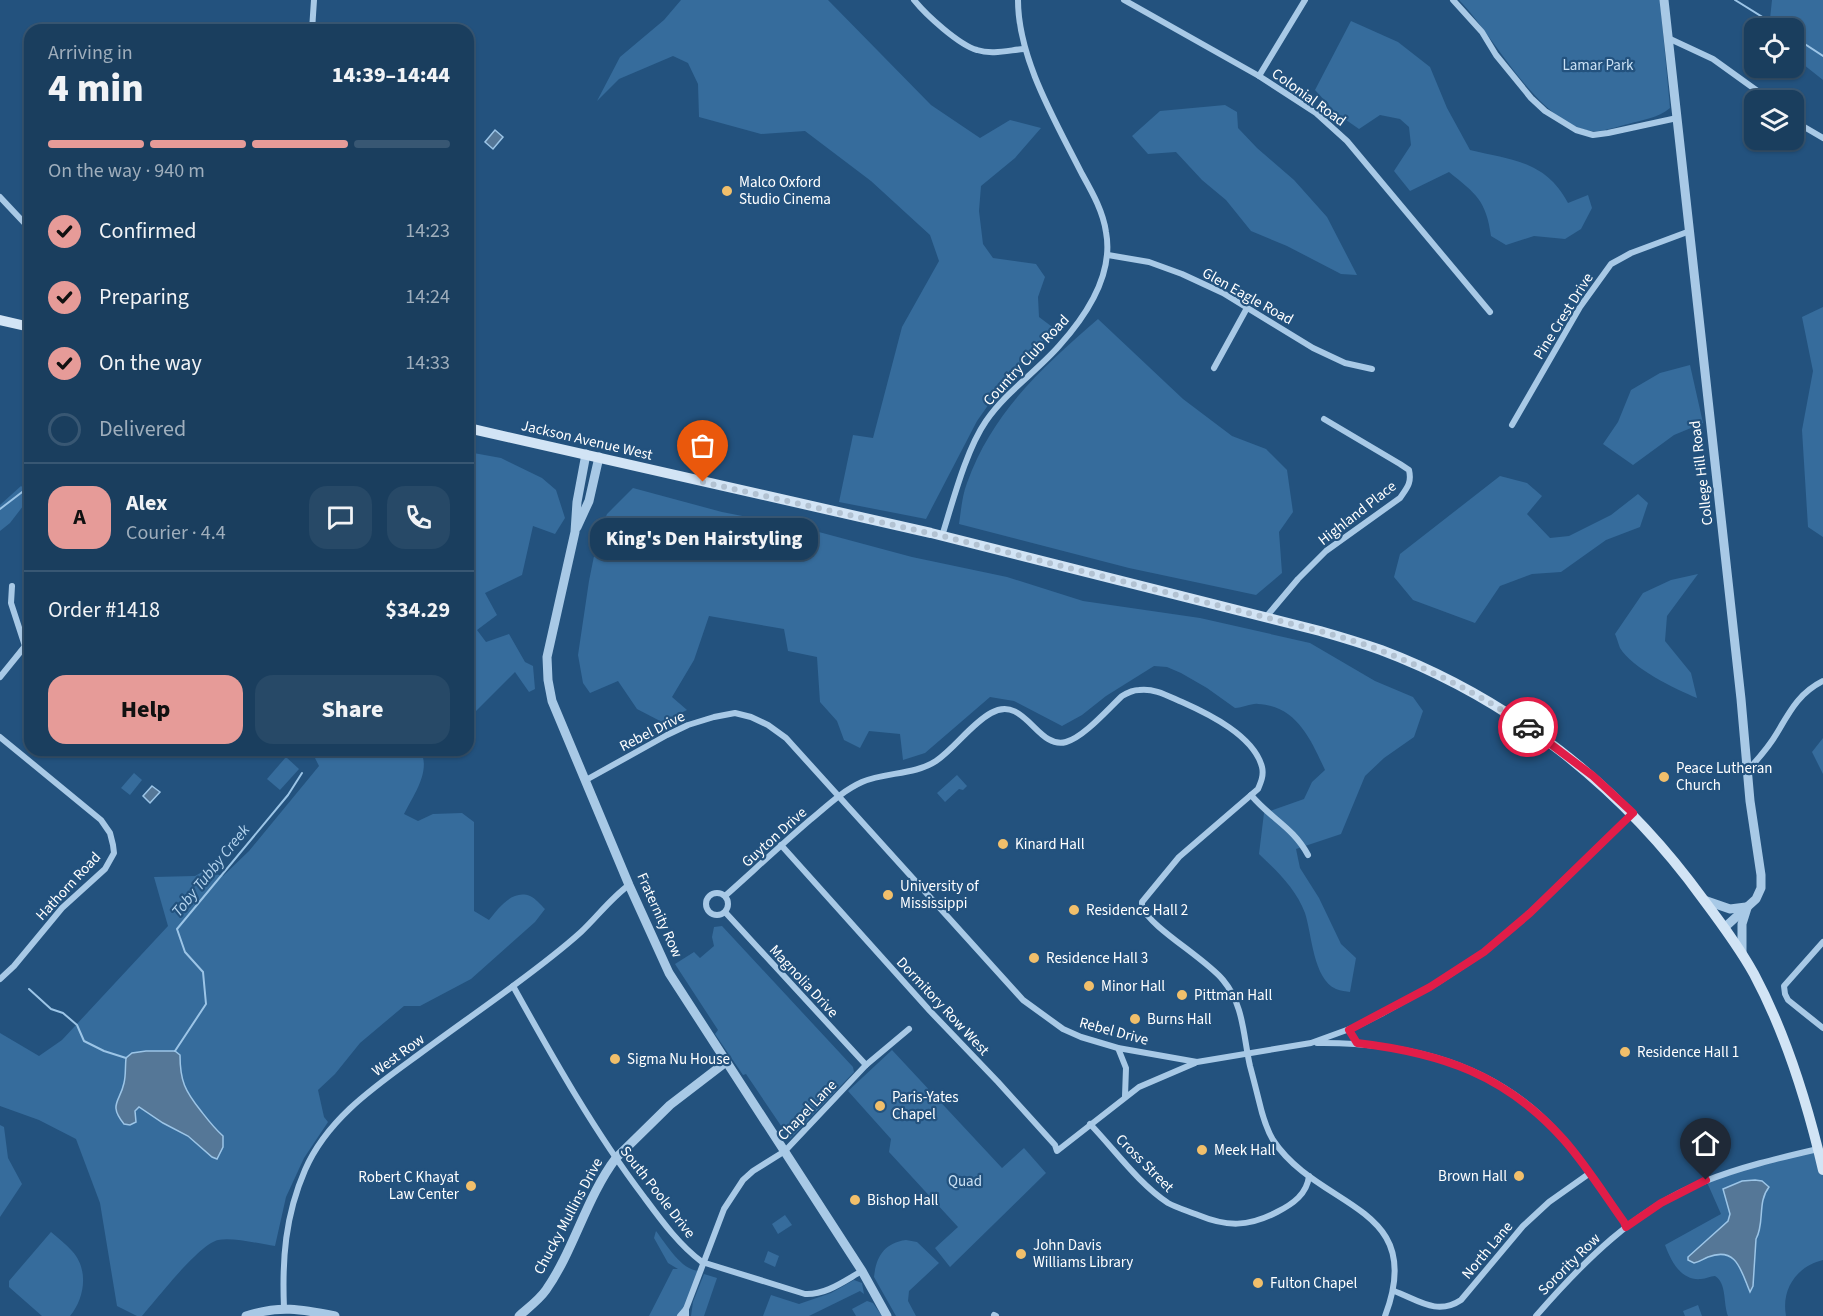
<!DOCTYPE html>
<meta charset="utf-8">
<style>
body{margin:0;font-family:"Source Sans 3",sans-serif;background:#274967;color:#f1f3f6;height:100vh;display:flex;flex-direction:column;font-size:22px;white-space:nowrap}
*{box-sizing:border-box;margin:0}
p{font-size:20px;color:#9faebc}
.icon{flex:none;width:33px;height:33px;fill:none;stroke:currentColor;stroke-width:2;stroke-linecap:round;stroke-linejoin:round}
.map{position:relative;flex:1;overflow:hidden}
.sheet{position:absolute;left:24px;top:24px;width:450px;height:732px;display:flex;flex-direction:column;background:#1a3e5e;border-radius:18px;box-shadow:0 2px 4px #0004,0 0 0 2px #385773}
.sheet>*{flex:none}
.tools{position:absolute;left:1744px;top:18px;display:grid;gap:12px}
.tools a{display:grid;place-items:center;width:60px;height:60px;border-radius:12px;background:#1a3e5e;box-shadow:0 2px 4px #0004,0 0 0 2px #385773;font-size:30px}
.pin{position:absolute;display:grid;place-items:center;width:51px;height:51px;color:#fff;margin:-62px -26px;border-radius:50% 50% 50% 0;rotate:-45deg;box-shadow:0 0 6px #0007}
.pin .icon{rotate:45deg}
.courier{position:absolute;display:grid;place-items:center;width:60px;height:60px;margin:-30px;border:4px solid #e11d48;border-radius:50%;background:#fff;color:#222;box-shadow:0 2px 8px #0007}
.bubble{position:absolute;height:42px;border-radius:18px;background:#1a3e5e;box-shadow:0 2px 4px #0004,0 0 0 2px #385773;font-size:20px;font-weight:800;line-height:42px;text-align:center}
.headline em{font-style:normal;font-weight:800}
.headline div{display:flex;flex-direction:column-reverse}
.headline{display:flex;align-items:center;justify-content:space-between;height:102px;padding:0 24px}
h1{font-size:39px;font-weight:800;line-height:45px}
.bar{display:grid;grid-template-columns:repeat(4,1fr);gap:9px 6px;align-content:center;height:72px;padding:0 24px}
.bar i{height:8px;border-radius:4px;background:#385773}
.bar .selected{background:#e69b98}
.bar p{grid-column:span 4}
.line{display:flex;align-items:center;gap:15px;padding:0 24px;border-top:2px solid #385773}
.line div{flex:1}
.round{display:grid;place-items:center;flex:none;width:63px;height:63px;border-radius:18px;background:#274967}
ol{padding:0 24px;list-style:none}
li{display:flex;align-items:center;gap:18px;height:66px}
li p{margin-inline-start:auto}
li .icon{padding:6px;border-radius:50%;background:#e69b98;color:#111;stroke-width:4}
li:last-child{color:#9faebc}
li i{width:33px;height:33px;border:3px solid #385773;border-radius:50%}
.action{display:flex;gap:12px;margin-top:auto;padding:12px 24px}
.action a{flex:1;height:69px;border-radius:18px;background:#e69b98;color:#111;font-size:24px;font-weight:800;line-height:69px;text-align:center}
.action a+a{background:#274967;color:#f1f3f6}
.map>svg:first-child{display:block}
.green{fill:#366c9c}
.water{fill:#557797;stroke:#9cc5e7;stroke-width:1.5}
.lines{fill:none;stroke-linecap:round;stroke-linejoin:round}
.stream{stroke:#9cc5e7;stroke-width:2}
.minor{stroke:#a8c9e6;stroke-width:6}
.tertiary{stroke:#a8c9e6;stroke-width:9}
.secondary{stroke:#d2e4f5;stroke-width:10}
.done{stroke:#b2c2d2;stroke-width:6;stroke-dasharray:0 10.8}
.route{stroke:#e11d48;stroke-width:8}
.poi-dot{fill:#f1bf6b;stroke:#23527e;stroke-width:2}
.labels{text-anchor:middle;stroke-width:4.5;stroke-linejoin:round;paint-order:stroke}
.park-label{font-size:15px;fill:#cbe2f5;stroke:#23527e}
.street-label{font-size:15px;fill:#fff;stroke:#23527e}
.poi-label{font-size:15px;fill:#fff;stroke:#23527e;text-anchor:start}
.water-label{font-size:16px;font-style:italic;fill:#b3d3ee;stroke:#23527e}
</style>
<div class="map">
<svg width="1823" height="1316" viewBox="0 0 1823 1316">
<rect width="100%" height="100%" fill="#23527e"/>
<g class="green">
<polygon points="681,0 828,0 931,105 980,138 1010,120 1041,128 1015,158 981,186 979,211 983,244 993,258 1036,264 1045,277 1038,297 1039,317 1055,329 1003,384 977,421 926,519 839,502 853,435 873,438 902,327 939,261 930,235 871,181 805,131 761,134 699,117 698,84 688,63 673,56 619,79 597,101 620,57 664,20"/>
<path d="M1459 0H1660L1670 108C1658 118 1642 120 1628 124 1616 127 1603 132 1591 131 1537 123 1495 36 1459 0Z"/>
<polygon points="1772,0 1823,0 1823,80 1794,57 1794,28 1769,28"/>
<path d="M1351 21 1398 42 1430 67 1447 108 1470 150C1512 160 1546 161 1568 203L1588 195 1592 208 1581 229 1565 239 1534 236 1506 245 1491 236C1486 200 1476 194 1449 172L1410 191 1394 171 1411 145 1409 127 1400 119 1380 115 1359 129 1336 113 1315 90Z"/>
<polygon points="1225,105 1237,112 1238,128 1257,148 1294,180 1327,217 1357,275 1341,274 1287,246 1251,231 1226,200 1202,180 1176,152 1148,154 1132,136 1160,111"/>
<polygon points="1823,307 1823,537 1808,527 1802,430 1813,371 1802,317"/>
<path d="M1098 319 1183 399 1232 436 1266 449 1287 470 1293 512 1279 532 1282 573 1256 595 1129 568 959 524C961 511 962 496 967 483 993 411 1042 368 1098 319Z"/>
<polygon points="1690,365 1703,423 1674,435 1633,465 1603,444 1618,422 1631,390 1660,373"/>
<polygon points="468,452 501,458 542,478 556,490 565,518 555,534 533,526 522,575 485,593 497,615 477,630 486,642 509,634 525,662 533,666 535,689 529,692 515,672 468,719"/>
<polygon points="1500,476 1527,483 1542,496 1527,514 1550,538 1569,536 1611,515 1638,494 1648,503 1640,527 1606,540 1561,572 1532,574 1500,586 1475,623 1413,600 1394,577 1400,554"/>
<polygon points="21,486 30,493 30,497 10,523 0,531 0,505"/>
<path d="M633 488 722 512 804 528 912 557 1007 577 1083 601 1200 618 1310 643 1375 681 1413 697 1423 711 1414 737 1384 758 1365 776 1341 834 1296 849 1300 868 1319 898 1341 944 1356 958 1350 992C1346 991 1341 991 1336 989 1313 979 1312 934 1305 913 1296 889 1277 871 1259 854L1264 813 1304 799 1312 782 1325 770C1311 740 1297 706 1258 704 1252 703 1243 708 1235 708L1207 688 1181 673 1167 667 1154 666 1106 696 1082 715 1062 726 1014 701 990 697 925 753 903 760 900 734 869 731 860 748 844 740 837 721 820 702 817 657 788 651 784 629 709 616 694 660 672 697 687 710 662 722 637 709 618 681 590 693 583 683 578 655 589 581 598 536 607 514Z"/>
<path d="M1698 574 1667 616 1665 641 1691 673 1697 698C1675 689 1632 668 1620 648 1618 643 1617 638 1615 634L1643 593 1671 580Z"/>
<polygon points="1823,738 1823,774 1812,752"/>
<path d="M311 750H420C432 770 413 796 404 814L418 821 433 814 462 813 474 822V911L489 920C498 909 512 889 530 896 535 898 541 905 545 909L535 922 471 979 420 1006H404L360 1043 335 1074 318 1090 324 1117 328 1122 304 1158 286 1197 275 1246C260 1244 233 1237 218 1240 198 1245 157 1299 142 1316H137L117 1306 100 1203 76 1139 39 1120 0 1106V1033L39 1056 62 1040 168 926 154 877 195 876 204 871 223 876 249 851 319 766Z"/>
<polygon points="286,757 299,769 280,790 267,779"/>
<polygon points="134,773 142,780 130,795 121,788"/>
<polygon points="957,775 967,786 963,790 959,789 945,802 937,793"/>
<polygon points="722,926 853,1067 854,1072 790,1139 746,1074 743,1075 715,1034 718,1030 675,964 694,952 700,958 714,946 712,937 714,927"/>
<polygon points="892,1050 1002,1168 1024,1148 1046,1173 950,1267 935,1248 958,1227 889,1152 891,1139 848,1091"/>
<polygon points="0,1125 4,1127 8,1158 22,1184 0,1217"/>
<path d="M1818 1149 1823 1170V1260C1797 1266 1781 1289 1786 1316H1728C1723 1303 1727 1283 1715 1276 1710 1276 1706 1279 1701 1279 1681 1281 1671 1261 1665 1245L1721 1214 1706 1180Z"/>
<polygon points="785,1215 792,1225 778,1234 772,1224"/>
<path d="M656 1231C666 1244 681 1270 699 1271L686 1309 678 1316H649L673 1269H678L668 1263 654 1238Z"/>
<path d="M51 1232C58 1238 66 1244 72 1251 89 1269 85 1298 70 1316H42L9 1287V1281Z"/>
<path d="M906 1240 917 1242 939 1263 909 1291 908 1301 916 1316H896L874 1277C876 1257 884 1243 906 1240Z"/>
<polygon points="768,1251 779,1256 775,1267 764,1262"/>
<polygon points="704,1274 717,1278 704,1316 691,1316 693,1302"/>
<polygon points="854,1280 862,1283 864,1294 860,1291 809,1316 763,1316 771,1295 799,1304 831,1293"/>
<polygon points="867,1301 873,1303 882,1316 856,1316 852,1309"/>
<polygon points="1698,1305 1702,1316 1685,1316 1683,1311"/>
</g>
<g class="water">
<polygon points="495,130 503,137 493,149 485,142"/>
<polygon points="152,786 160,792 150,803 143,796"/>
<path d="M146 1051H175L180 1055C180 1081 185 1091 201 1111 208 1120 214 1128 223 1136V1147L217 1159 212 1157 188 1136 163 1123 139 1107 135 1111 136 1122 130 1125 124 1124C108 1104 120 1102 124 1083 126 1075 125 1067 126 1058L132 1053Z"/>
<path d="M1755 1180 1762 1181 1769 1187C1757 1202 1765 1223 1756 1239L1753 1286 1750 1292C1741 1271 1737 1246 1708 1257 1703 1259 1700 1262 1694 1263L1688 1260V1257L1728 1221 1730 1214 1723 1189 1742 1181Z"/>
</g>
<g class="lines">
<g class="stream">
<polyline points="1735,0 1780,28"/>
<polyline points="1794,37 1823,56"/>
<polyline points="0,509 30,486"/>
<polyline points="29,989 51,1009 63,1013 77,1025 84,1041 104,1051 126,1058"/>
<polyline points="175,1051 206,1004 203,972 185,952 177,929 288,795 302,773"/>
</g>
<g class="minor">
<path d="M914 0C926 15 959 45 977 50 992 55 1010 50 1024 49"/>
<polyline points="1124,0 1259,76 1316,113 1347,141 1490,312"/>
<polyline points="1453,0 1482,32 1496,55 1531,98 1545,111 1576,130 1593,135 1608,133 1677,118"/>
<polyline points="312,30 314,0"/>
<polyline points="1668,38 1713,59 1770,100"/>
<polyline points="1259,76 1305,0"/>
<polyline points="1794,121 1823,138"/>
<polyline points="0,197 30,229"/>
<polyline points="1108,255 1149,262 1182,274 1223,293 1313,348 1345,363 1372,369"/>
<polyline points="1214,368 1247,308"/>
<polyline points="1512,425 1580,307 1611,264 1631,253 1690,231"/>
<path d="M942 536C953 501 966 450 986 421 1006 392 1036 372 1059 346 1086 316 1114 275 1106 232 1103 211 1092 192 1082 174 1056 122 1018 59 1018 0"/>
<polyline points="12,586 11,603 25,646"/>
<path d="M1266 617 1298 579 1326 551 1400 498C1407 488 1412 483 1409 470L1400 464 1324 419"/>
<polyline points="0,677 30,640"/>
<polyline points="0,737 101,820 110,833 113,845 114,853 105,869 62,908 14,966 0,979"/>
<path d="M1748 770C1759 758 1769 747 1777 733 1790 711 1799 693 1823 681"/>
<polyline points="586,780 667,735 688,725 714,717 735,713 751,717 768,725 786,738 1023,1000 1063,1029 1081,1037 1118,1048 1197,1062 1311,1043 1355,1027 1383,1013 1437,983 1484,952 1530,913 1633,813"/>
<path d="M1251 795C1271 819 1293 827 1308 855"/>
<polyline points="781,845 930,1011 998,1082 1055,1145 1057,1151 1139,1087 1195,1063"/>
<circle cx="717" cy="904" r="11"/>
<path d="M725 896C753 871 781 845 810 820 826 807 842 791 862 782 885 772 915 775 936 761 955 748 971 724 991 713 1025 694 1037 750 1066 742 1084 737 1108 709 1122 696 1127 693 1132 690 1139 690 1155 688 1168 696 1182 702 1209 714 1254 736 1262 767 1264 775 1261 782 1258 789L1179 857 1142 902V907C1150 927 1206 959 1223 980 1244 1005 1243 1035 1250 1066 1253 1077 1256 1089 1259 1101 1262 1114 1266 1128 1273 1140 1319 1210 1428 1204 1385 1316"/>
<polyline points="725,912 866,1065"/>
<polyline points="1823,942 1784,986 1785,994 1788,1000 1823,1028"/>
<path d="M513 986C553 1058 594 1131 644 1197 661 1220 679 1245 702 1262L805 1294C826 1295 844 1281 862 1271"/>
<path d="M1317 1043C1397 1042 1478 1059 1539 1114 1573 1145 1598 1185 1624 1222L1626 1227"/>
<polyline points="1118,1048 1126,1068 1125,1096"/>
<path d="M1090 1124C1115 1150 1138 1183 1168 1203 1177 1208 1188 1211 1198 1215 1227 1227 1248 1227 1277 1212 1293 1204 1307 1194 1309 1176"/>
<path d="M1394 1291C1418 1300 1437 1316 1461 1300L1523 1226 1549 1202 1590 1173"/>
<path d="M284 1308C282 1260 285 1216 305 1170 327 1119 374 1087 418 1055 449 1032 482 1009 513 986 536 969 560 951 581 932 597 917 611 898 629 885"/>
<polyline points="686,1309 724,1209 743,1180 753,1171 785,1151 866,1065 909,1029"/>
<polyline points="994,1315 996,1316"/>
<polyline points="680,1316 686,1309 686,1316"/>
<path d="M1536 1316C1583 1262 1635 1209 1703 1182 1740 1167 1779 1158 1818 1149"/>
</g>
<g class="tertiary">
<polyline points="1664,0 1741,699 1750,801 1761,875 1761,888 1756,899 1724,928"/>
<polyline points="586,454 577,502 575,532 547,657 548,680 552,701 629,885 669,973 862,1271 887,1316"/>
<polyline points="577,527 589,501 599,457"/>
<polyline points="1704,900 1730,909 1746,907"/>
<polyline points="1742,954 1742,924 1747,908"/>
<path d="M246 1316C279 1305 301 1309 335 1316"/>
<path d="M519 1316C528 1308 539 1300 546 1290 574 1250 586 1198 616 1158L670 1105 726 1062"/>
</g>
<g class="secondary">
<polyline points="0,320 30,327"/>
<path d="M468 428 931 533 1320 631C1341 637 1361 643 1381 650 1511 699 1622 787 1703 899 1721 923 1739 947 1754 974 1785 1032 1808 1106 1823 1170"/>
</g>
</g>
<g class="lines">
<path class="done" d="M703 482 942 536 1320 631C1341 637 1362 643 1382 651 1433 671 1483 696 1528 727"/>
<path class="route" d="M1528 727 1593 776 1633 813 1530 913 1484 952 1430 987 1349 1030 1357 1043C1442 1053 1506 1075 1564 1140 1586 1165 1604 1194 1624 1222L1626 1227 1661 1203 1706 1180"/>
</g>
<g class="poi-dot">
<circle cx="727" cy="191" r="6"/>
<circle cx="1664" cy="777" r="6"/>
<circle cx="1003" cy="844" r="6"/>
<circle cx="888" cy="895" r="6"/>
<circle cx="1074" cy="910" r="6"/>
<circle cx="1034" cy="958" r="6"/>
<circle cx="1089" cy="986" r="6"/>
<circle cx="1182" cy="995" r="6"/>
<circle cx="1135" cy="1019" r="6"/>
<circle cx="1625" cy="1052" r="6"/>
<circle cx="615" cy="1059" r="6"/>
<circle cx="880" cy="1106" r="6"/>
<circle cx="1202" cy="1150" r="6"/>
<circle cx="1519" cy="1176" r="6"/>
<circle cx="471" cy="1186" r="6"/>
<circle cx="855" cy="1200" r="6"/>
<circle cx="1021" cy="1254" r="6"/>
<circle cx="1258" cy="1283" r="6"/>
</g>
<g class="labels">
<g class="park-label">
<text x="1598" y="70">Lamar Park</text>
<text x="965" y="1186">Quad</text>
</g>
<g class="street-label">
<text transform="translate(1309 97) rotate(36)" y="5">Colonial Road</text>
<text transform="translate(1248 296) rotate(29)" y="5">Glen Eagle Road</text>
<text transform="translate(1563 316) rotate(-58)" y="5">Pine Crest Drive</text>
<text transform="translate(1026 360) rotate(-47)" y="5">Country Club Road</text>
<text transform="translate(587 440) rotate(13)" y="5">Jackson Avenue West</text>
<text transform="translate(1701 473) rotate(-97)" y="5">College Hill Road</text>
<text transform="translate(1357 513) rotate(-38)" y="5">Highland Place</text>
<text transform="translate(652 731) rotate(-27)" y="5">Rebel Drive</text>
<text transform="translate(774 837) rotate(-42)" y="5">Guyton Drive</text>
<text transform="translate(68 886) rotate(-47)" y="5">Hathorn Road</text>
<text transform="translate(660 915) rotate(66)" y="5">Fraternity Row</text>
<text transform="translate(804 981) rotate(47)" y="5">Magnolia Drive</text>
<text transform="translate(943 1006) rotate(47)" y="5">Dormitory Row West</text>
<text transform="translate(1114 1031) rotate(15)" y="5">Rebel Drive</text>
<text transform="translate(398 1055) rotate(-36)" y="5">West Row</text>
<text transform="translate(807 1110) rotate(-46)" y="5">Chapel Lane</text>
<text transform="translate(1145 1163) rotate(45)" y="5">Cross Street</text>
<text transform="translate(658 1192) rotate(52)" y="5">South Poole Drive</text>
<text transform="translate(568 1216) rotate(-62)" y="5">Chucky Mullins Drive</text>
<text transform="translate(1487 1250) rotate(-50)" y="5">North Lane</text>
<text transform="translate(1569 1264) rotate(-45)" y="5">Sorority Row</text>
</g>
<g class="poi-label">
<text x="739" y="187">Malco Oxford<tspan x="739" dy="17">Studio Cinema</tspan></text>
<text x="1676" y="773">Peace Lutheran<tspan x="1676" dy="17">Church</tspan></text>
<text x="1015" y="849">Kinard Hall</text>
<text x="900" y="891">University of<tspan x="900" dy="17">Mississippi</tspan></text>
<text x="1086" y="915">Residence Hall 2</text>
<text x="1046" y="963">Residence Hall 3</text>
<text x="1101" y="991">Minor Hall</text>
<text x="1194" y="1000">Pittman Hall</text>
<text x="1147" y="1024">Burns Hall</text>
<text x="1637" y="1057">Residence Hall 1</text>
<text x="627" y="1064">Sigma Nu House</text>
<text x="892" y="1102">Paris-Yates<tspan x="892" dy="17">Chapel</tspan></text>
<text x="1214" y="1155">Meek Hall</text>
<text x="1507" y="1181" text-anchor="end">Brown Hall</text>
<text x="459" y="1182" text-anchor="end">Robert C Khayat<tspan x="459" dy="17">Law Center</tspan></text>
<text x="867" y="1205">Bishop Hall</text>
<text x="1033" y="1250">John Davis<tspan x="1033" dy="17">Williams Library</tspan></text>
<text x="1270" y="1288">Fulton Chapel</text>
</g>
<g class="water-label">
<text transform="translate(210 870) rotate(-51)" y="6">Toby Tubby Creek</text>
</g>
</g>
</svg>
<div class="tools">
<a><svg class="icon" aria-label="locate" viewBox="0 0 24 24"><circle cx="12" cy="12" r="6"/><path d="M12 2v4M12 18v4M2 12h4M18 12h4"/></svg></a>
<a><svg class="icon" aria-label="layers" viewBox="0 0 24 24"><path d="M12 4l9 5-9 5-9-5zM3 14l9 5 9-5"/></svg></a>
</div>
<div class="pin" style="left:703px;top:482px;background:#ea580c"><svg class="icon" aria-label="bag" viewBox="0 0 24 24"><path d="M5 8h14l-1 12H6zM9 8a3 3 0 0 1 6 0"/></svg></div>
<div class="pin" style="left:1706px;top:1180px;background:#1f2937"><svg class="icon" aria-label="home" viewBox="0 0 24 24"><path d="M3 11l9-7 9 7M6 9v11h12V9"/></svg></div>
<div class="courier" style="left:1528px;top:727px"><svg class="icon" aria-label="car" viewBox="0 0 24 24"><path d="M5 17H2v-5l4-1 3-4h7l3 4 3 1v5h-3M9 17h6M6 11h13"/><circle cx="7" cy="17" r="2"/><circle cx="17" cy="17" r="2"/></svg></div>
<div class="bubble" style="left:590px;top:518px;width:228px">King's Den Hairstyling</div>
<section class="sheet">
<div class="headline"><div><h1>4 min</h1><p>Arriving in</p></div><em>14:39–14:44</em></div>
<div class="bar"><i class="selected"></i><i class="selected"></i><i class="selected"></i><i></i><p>On the way · 940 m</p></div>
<ol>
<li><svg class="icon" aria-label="check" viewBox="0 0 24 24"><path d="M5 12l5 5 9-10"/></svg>Confirmed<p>14:23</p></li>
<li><svg class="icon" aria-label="check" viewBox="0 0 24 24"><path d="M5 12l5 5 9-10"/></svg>Preparing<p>14:24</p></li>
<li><svg class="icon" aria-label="check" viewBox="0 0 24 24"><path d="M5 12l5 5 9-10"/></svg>On the way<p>14:33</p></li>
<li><i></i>Delivered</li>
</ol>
<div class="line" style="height:108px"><b class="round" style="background:#e69b98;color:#111">A</b><div><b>Alex</b><p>Courier · 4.4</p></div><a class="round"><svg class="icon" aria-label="chat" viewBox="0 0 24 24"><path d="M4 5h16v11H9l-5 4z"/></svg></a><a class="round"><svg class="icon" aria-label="phone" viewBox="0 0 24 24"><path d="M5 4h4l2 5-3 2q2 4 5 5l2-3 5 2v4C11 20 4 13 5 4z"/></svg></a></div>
<div class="line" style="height:78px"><div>Order #1418</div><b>$34.29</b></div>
<div class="action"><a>Help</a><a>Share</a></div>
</section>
</div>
